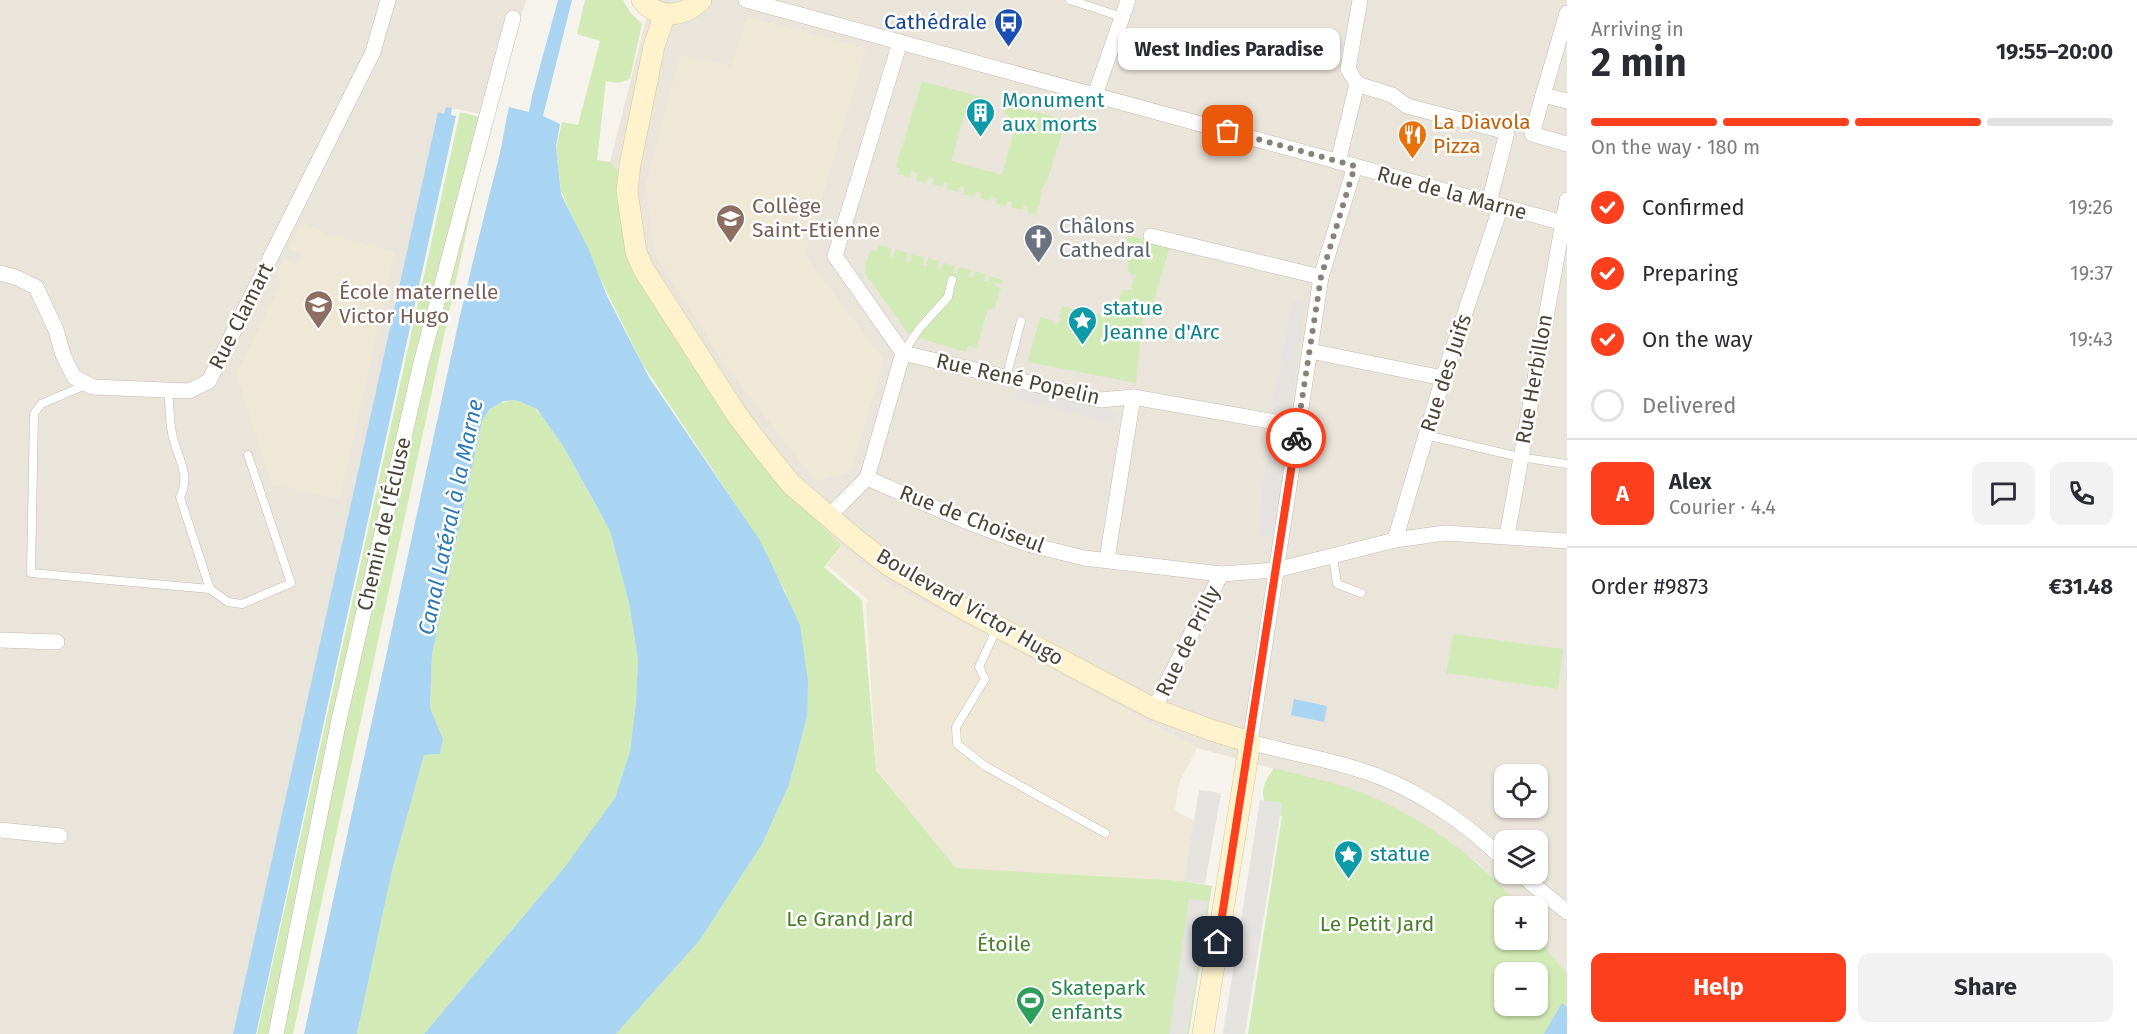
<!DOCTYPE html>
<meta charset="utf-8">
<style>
body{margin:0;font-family:"Fira Sans",sans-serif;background:#f2f2f3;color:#2b2b33;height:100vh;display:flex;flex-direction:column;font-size:22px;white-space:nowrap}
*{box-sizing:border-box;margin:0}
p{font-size:20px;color:#7c7c81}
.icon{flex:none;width:33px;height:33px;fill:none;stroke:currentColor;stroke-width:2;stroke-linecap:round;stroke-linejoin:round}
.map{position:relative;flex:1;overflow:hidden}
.drawer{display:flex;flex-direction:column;background:#fff;width:570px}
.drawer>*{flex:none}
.controls{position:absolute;left:1494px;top:764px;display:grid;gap:12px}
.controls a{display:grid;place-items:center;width:54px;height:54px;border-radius:12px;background:#fff;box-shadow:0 2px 4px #0004;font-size:30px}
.pin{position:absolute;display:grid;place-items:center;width:51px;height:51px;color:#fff;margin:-26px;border-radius:12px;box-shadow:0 3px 9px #0006}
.courier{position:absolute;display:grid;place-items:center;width:60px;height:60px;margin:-30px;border:4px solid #fc3f1d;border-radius:50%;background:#fff;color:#222;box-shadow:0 2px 8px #0007}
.bubble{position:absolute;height:42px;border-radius:12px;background:#fff;box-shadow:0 2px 4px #0004;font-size:20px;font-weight:700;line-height:42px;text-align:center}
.overview em{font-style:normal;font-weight:700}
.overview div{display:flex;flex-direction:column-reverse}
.overview{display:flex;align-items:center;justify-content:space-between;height:102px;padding:0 24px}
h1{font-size:39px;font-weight:700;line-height:45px}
.bar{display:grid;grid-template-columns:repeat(4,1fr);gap:9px 6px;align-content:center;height:72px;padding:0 24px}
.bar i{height:8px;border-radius:4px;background:#e1e1e2}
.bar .on{background:#fc3f1d}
.bar p{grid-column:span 4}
.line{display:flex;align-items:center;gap:15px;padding:0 24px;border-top:2px solid #e1e1e2}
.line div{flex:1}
.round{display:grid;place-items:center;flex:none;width:63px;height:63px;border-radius:12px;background:#f2f2f3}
ol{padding:0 24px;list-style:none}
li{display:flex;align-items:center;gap:18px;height:66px}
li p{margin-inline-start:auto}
li .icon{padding:6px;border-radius:50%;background:#fc3f1d;color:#fff;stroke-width:4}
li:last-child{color:#7c7c81}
li i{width:33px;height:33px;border:3px solid #e1e1e2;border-radius:50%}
.primary-button{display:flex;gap:12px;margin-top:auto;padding:12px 24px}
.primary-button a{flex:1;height:69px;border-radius:12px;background:#fc3f1d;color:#fff;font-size:24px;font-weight:700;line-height:69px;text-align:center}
.primary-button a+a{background:#f2f2f3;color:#2b2b33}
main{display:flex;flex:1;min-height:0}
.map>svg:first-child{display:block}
.residential{fill:#eae5da;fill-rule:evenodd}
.education{fill:#efe8d6}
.green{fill:#d2eab5;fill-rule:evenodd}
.parking{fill:#e5e3e0}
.water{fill:#a9d4f2}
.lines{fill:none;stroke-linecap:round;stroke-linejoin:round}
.lane-casing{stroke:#c2bbae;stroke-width:9}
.street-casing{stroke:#c2bbae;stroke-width:16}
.secondary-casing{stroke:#d6c79b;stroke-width:22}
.lane{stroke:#fff;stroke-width:8}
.street{stroke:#fff;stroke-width:15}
.secondary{stroke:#fff3cd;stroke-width:21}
.done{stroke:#878178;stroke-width:6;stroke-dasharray:0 10.8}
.route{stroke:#fc3f1d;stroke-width:8}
.labels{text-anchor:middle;stroke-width:5;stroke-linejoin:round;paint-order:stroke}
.transit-label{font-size:21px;fill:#164399;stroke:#fff;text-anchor:end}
.culture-label{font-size:21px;fill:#0d838f;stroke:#fff;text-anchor:start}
.food-label{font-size:21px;fill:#c56008;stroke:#fff;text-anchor:start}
.street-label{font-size:21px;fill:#4b4439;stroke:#fff}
.education-label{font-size:21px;fill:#785e54;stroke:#fff;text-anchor:start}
.worship-label{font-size:21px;fill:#5b616d;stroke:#fff;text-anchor:start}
.park-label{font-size:21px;fill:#4a7f2a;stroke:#fff}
.leisure-label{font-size:21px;fill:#27864d;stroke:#fff;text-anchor:start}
.water-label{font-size:22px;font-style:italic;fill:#2e7ab2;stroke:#fff}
</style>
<main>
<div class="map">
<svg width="1567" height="1034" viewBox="0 0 1567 1034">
<rect width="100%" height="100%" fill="#f6f3ec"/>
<g class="residential">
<polygon points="0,0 526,0 493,116 446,107 444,114 438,112 233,1034 0,1034"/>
<path d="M651 0H1567V973L1554 959 1538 935V906H1519L1477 862 1360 792 1197 748 1188 743 884 581 841 546 780 503 639 280 610 162ZM1504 774H1538V807H1504ZM1504 840H1538V873H1504Z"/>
</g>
<g class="education">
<polygon points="748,17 866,49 805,255 884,360 851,471 815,481 724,363 654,253 646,184 680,55 731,66"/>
<polygon points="302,222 327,234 395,252 340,499 272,484 236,374 281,283 277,272 284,260 297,266 302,255 289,248"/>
<polygon points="841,546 884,581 1197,748 1179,783 1175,810 1194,821 1184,881 956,869 876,769 866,603 868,600 827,565"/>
</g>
<g class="green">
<polygon points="585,0 623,0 630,12 642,24 630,79 618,83 606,81 597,160 610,162 628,184 643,268 791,484 823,527 841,546 824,567 862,600 876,770 956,868 1184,881 1212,886 1189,1034 616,1034 700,940 762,844 789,785 807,717 786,593 744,517 642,363 600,278 561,191 556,149 562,122 578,125 600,41 577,34"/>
<polygon points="922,81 989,99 987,106 977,107 969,115 964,114 952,161 1002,175 1015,128 1012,127 1012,119 1002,110 1004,103 1066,120 1048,178 1042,189 1039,206 1037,206 1036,216 1027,212 1028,207 1024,205 1022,210 1011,207 1012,202 1008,201 1006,206 995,203 997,198 992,196 990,201 980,198 981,193 977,191 974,197 963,194 965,188 960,186 958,192 947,189 948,184 944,182 943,187 932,184 934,178 929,176 926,183 916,180 917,173 912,171 910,178 898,174 900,168 896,167"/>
<polygon points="460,112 484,118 272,1034 257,1034"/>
<polygon points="482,160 293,1034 278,1034 402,463"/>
<polygon points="1129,236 1170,246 1151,311 1143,317 1136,383 1028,362 1040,317 1055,321 1054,324 1057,325 1058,322 1061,322 1061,319 1059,318 1062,306 1101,315 1101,318 1104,318 1104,315 1111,311 1113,313 1115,311 1112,308 1122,294 1122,291 1129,289 1133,291 1134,289 1131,287 1134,278 1137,276 1135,274 1132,276 1127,269 1129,266 1126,257 1134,248 1130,248 1126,237"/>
<polygon points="879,245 891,248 890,257 893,257 895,249 908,253 906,261 910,262 912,254 924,257 923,266 926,266 928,258 939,261 938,270 941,270 944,263 955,266 953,273 957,274 959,267 971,270 969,277 973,278 975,271 986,274 984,281 988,282 990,276 1003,280 1002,284 996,283 995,286 1001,288 995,308 988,309 977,348 968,346 966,352 915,337 907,332 865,273 865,266 871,250 877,251"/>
<path d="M516 400 535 408 541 415 563 446 610 531 629 603 638 660 636 702 630 751 615 798 595 827 564 868 424 1034H357L392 871 424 755 440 754 443 739 430 708 432 654 482 421C489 407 500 401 516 400Z"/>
<polygon points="1453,634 1563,649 1558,689 1446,673"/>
<path d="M1274 768C1303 776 1335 782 1363 793 1424 818 1476 856 1519 906H1504V939H1538V935L1554 959 1567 973V1034H1248L1282 816 1267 812C1261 790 1261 787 1274 768ZM1504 972H1538V1005H1504Z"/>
</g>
<g class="parking">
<polygon points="1293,301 1306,302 1289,415 1272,410"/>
<polygon points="1018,386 1117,411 1115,424 1015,399"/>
<polygon points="1271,429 1297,432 1282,535 1260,536 1261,491 1268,455"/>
<polygon points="1199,790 1221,793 1205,884 1184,881"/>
<polygon points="1260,800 1282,803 1245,1034 1223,1034"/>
<polygon points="1189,899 1208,901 1187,1034 1169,1034"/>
</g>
<g class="water">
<path d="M558 0H572L543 116 560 124 556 147 561 194 588 248 607 296 650 379 759 539 769 559 800 625 808 681 807 717 789 785 762 844 700 940 616 1034H424L564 868 615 798 630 751 636 702 638 660 629 603 610 531 591 496 563 446 537 409 516 400 504 401 490 409 482 421 432 654 430 708 443 739 440 754 424 755 392 871 357 1034H304L459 320C472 265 485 211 499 157 503 141 505 124 509 107L529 112 532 96Z"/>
<polygon points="446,107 452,108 451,115 456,116 256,1034 233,1034 438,112 444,114"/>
<polygon points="1294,699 1327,706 1324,722 1291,715"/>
<polygon points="1562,1003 1567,1007 1567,1034 1544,1034"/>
</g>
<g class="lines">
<defs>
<g id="lane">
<polyline points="1070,0 1122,17"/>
<polyline points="903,353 919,329 948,297 952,280"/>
<polyline points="1006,378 1021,321"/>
<path d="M88 384 41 404 34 414 31 573 210 589 180 497C192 475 176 455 172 433 169 419 170 404 168 390"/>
<polyline points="1426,435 1519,457 1567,464"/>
<polyline points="1333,556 1337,584 1361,593"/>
<polyline points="210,589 228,602 242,604 291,583 248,455"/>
<polyline points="997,628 979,667 985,679 956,727 957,744 985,766 1105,833"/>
</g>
<g id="street">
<polyline points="746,0 1567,224"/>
<polyline points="1567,13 1543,95 1567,101"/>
<polyline points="900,42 835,256 903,353"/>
<polyline points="1357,84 1392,95 1407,106 1507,132 1489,203"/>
<polyline points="1095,95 1128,0"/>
<polyline points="1543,95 1532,134 1567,144"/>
<polyline points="1338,162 1357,84 1348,69 1360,0"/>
<path d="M1355 166 1321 277 1250 742C1285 752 1322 758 1357 769 1412 785 1464 821 1504 860"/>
<polyline points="1151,236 1321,277"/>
<polyline points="0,273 15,277 36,287 56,330 63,355 74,377 93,387 189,391 209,381 373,52 388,0"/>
<polyline points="1310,351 1443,378"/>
<polyline points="903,353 1101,400 1133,397 1298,426"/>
<polyline points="867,478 963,520 1027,544 1084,558 1221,574 1276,570 1395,540 1445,533 1567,541"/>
<polyline points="828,517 867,478 903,353"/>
<polyline points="1507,536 1567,200"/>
<polyline points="1395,540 1443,378 1501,206"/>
<polyline points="1107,559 1133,397"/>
<polyline points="0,640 57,642"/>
<polyline points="1154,709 1221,574"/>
<polyline points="0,830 60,836"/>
<polyline points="1519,873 1567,912"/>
<polyline points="276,1034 339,720 421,363 513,18"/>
</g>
<g id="secondary">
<path d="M642 0C658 20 684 17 701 0"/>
<polyline points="665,14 654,46 630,165 627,191 636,252 644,270 737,415 762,448 791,484 854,538 890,566 966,610 1154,709 1211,730 1250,742 1203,1034"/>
</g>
</defs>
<use href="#lane" class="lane-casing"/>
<use href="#street" class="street-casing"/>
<use href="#secondary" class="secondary-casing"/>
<use href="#lane" class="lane"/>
<use href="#street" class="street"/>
<use href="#secondary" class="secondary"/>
</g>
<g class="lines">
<polyline class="done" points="1228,131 1355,166 1321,277 1296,438"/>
<polyline class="route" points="1218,942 1296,438"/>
</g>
<defs>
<symbol id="bus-pin" viewBox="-11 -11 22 30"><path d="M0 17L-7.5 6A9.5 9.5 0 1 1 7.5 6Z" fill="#1a4fb4" stroke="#fff"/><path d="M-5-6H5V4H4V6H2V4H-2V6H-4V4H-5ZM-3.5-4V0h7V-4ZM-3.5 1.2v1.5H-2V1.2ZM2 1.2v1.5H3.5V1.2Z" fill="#fff"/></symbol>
<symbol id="building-pin" viewBox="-11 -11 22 30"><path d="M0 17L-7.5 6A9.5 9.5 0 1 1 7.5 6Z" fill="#0f9aa8" stroke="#fff"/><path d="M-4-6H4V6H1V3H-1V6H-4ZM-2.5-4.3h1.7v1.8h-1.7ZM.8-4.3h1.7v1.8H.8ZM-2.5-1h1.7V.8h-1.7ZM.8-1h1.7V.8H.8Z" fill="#fff"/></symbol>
<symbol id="restaurant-pin" viewBox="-11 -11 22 30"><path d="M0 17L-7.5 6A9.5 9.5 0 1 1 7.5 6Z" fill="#e8710a" stroke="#fff"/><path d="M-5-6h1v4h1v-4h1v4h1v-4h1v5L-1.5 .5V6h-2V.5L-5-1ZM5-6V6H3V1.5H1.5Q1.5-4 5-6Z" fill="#fff"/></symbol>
<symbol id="school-pin" viewBox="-11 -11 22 30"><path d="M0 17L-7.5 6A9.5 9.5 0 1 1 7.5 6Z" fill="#8d6e63" stroke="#fff"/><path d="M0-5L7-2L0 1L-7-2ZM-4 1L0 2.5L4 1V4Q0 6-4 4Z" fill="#fff"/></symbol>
<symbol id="church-pin" viewBox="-11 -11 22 30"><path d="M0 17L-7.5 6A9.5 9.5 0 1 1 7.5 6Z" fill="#6b7280" stroke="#fff"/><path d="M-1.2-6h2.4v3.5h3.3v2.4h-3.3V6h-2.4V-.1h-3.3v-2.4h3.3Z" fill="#fff"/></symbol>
<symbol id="sight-pin" viewBox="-11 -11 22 30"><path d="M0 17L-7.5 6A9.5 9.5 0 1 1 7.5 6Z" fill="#0f9aa8" stroke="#fff"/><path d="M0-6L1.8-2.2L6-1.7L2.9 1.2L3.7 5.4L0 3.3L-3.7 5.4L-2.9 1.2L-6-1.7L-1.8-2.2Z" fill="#fff"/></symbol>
<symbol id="stadium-pin" viewBox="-11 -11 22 30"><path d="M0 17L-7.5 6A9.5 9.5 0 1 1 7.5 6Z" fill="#2e9e5b" stroke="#fff"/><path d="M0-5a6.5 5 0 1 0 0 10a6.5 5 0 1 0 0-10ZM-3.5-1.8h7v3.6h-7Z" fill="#fff"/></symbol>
</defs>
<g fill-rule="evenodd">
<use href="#bus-pin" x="992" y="6" width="33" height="45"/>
<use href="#building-pin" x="964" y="96" width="33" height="45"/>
<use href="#restaurant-pin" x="1396" y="118" width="33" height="45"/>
<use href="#school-pin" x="714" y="202" width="33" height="45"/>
<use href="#church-pin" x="1022" y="222" width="33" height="45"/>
<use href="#school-pin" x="302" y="288" width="33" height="45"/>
<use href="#sight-pin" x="1066" y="304" width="33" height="45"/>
<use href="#sight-pin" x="1332" y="838" width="33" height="45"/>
<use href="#stadium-pin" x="1014" y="984" width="33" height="45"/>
</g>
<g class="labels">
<g class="transit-label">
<text x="987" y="29">Cathédrale</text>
</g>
<g class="culture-label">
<text x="1002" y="107">Monument<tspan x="1002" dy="24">aux morts</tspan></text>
<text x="1103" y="315">statue<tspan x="1103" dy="24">Jeanne d'Arc</tspan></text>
<text x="1370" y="861">statue</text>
</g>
<g class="food-label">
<text x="1433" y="129">La Diavola<tspan x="1433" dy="24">Pizza</tspan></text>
</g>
<g class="street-label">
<text transform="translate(1452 193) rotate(15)" y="7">Rue de la Marne</text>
<text transform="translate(241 316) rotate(-63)" y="7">Rue Clamart</text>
<text transform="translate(1446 373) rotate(-72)" y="7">Rue des Juifs</text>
<text transform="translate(1018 379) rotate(13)" y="7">Rue René Popelin</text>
<text transform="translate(1534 379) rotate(-80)" y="7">Rue Herbillon</text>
<text transform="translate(972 519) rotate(21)" y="7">Rue de Choiseul</text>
<text transform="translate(384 524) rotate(-77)" y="7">Chemin de l'Écluse</text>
<text transform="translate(970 607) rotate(30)" y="7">Boulevard Victor Hugo</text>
<text transform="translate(1188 641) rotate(-64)" y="7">Rue de Prilly</text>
</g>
<g class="education-label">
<text x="752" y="213">Collège<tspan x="752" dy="24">Saint-Etienne</tspan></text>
<text x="339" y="299">École maternelle<tspan x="339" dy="24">Victor Hugo</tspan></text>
</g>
<g class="worship-label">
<text x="1059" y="233">Châlons<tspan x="1059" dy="24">Cathedral</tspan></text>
</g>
<g class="park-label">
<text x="850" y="926">Le Grand Jard</text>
<text x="1377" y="931">Le Petit Jard</text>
<text x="1004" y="951">Étoile</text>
</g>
<g class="leisure-label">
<text x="1051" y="995">Skatepark<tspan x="1051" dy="24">enfants</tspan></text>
</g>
<g class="water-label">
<text transform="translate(450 517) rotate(-78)" y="8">Canal Latéral à la Marne</text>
</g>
</g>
</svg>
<div class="controls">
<a><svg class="icon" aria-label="locate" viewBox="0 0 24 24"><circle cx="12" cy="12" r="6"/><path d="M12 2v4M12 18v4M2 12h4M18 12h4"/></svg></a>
<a><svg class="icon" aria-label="layers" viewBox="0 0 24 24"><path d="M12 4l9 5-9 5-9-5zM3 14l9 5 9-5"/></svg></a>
<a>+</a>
<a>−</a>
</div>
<div class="pin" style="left:1228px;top:131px;background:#ea580c"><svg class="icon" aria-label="bag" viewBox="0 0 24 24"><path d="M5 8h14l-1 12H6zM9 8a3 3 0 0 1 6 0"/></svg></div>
<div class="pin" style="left:1218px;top:942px;background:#1f2937"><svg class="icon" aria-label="home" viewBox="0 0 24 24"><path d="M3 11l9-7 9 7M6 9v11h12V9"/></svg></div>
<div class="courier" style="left:1296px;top:438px"><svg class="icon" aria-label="bike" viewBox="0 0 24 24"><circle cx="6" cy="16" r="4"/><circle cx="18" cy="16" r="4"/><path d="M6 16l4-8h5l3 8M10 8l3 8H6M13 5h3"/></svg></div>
<div class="bubble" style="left:1118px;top:28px;width:222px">West Indies Paradise</div>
</div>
<section class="drawer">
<div class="overview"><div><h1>2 min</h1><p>Arriving in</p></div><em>19:55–20:00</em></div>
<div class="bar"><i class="on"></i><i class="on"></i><i class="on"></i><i></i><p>On the way · 180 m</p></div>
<ol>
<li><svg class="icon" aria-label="check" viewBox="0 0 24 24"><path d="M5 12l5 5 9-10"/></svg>Confirmed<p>19:26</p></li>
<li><svg class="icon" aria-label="check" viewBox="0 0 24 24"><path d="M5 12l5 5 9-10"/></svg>Preparing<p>19:37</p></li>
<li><svg class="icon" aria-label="check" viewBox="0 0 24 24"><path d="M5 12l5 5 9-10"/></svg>On the way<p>19:43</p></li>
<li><i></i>Delivered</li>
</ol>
<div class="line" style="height:108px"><b class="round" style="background:#fc3f1d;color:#fff">A</b><div><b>Alex</b><p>Courier · 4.4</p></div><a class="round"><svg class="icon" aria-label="chat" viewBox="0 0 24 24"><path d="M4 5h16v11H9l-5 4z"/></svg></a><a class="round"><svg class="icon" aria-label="phone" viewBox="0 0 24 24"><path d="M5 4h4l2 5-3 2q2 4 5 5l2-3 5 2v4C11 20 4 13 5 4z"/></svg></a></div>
<div class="line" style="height:78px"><div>Order #9873</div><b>€31.48</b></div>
<div class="primary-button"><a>Help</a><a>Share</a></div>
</section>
</main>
